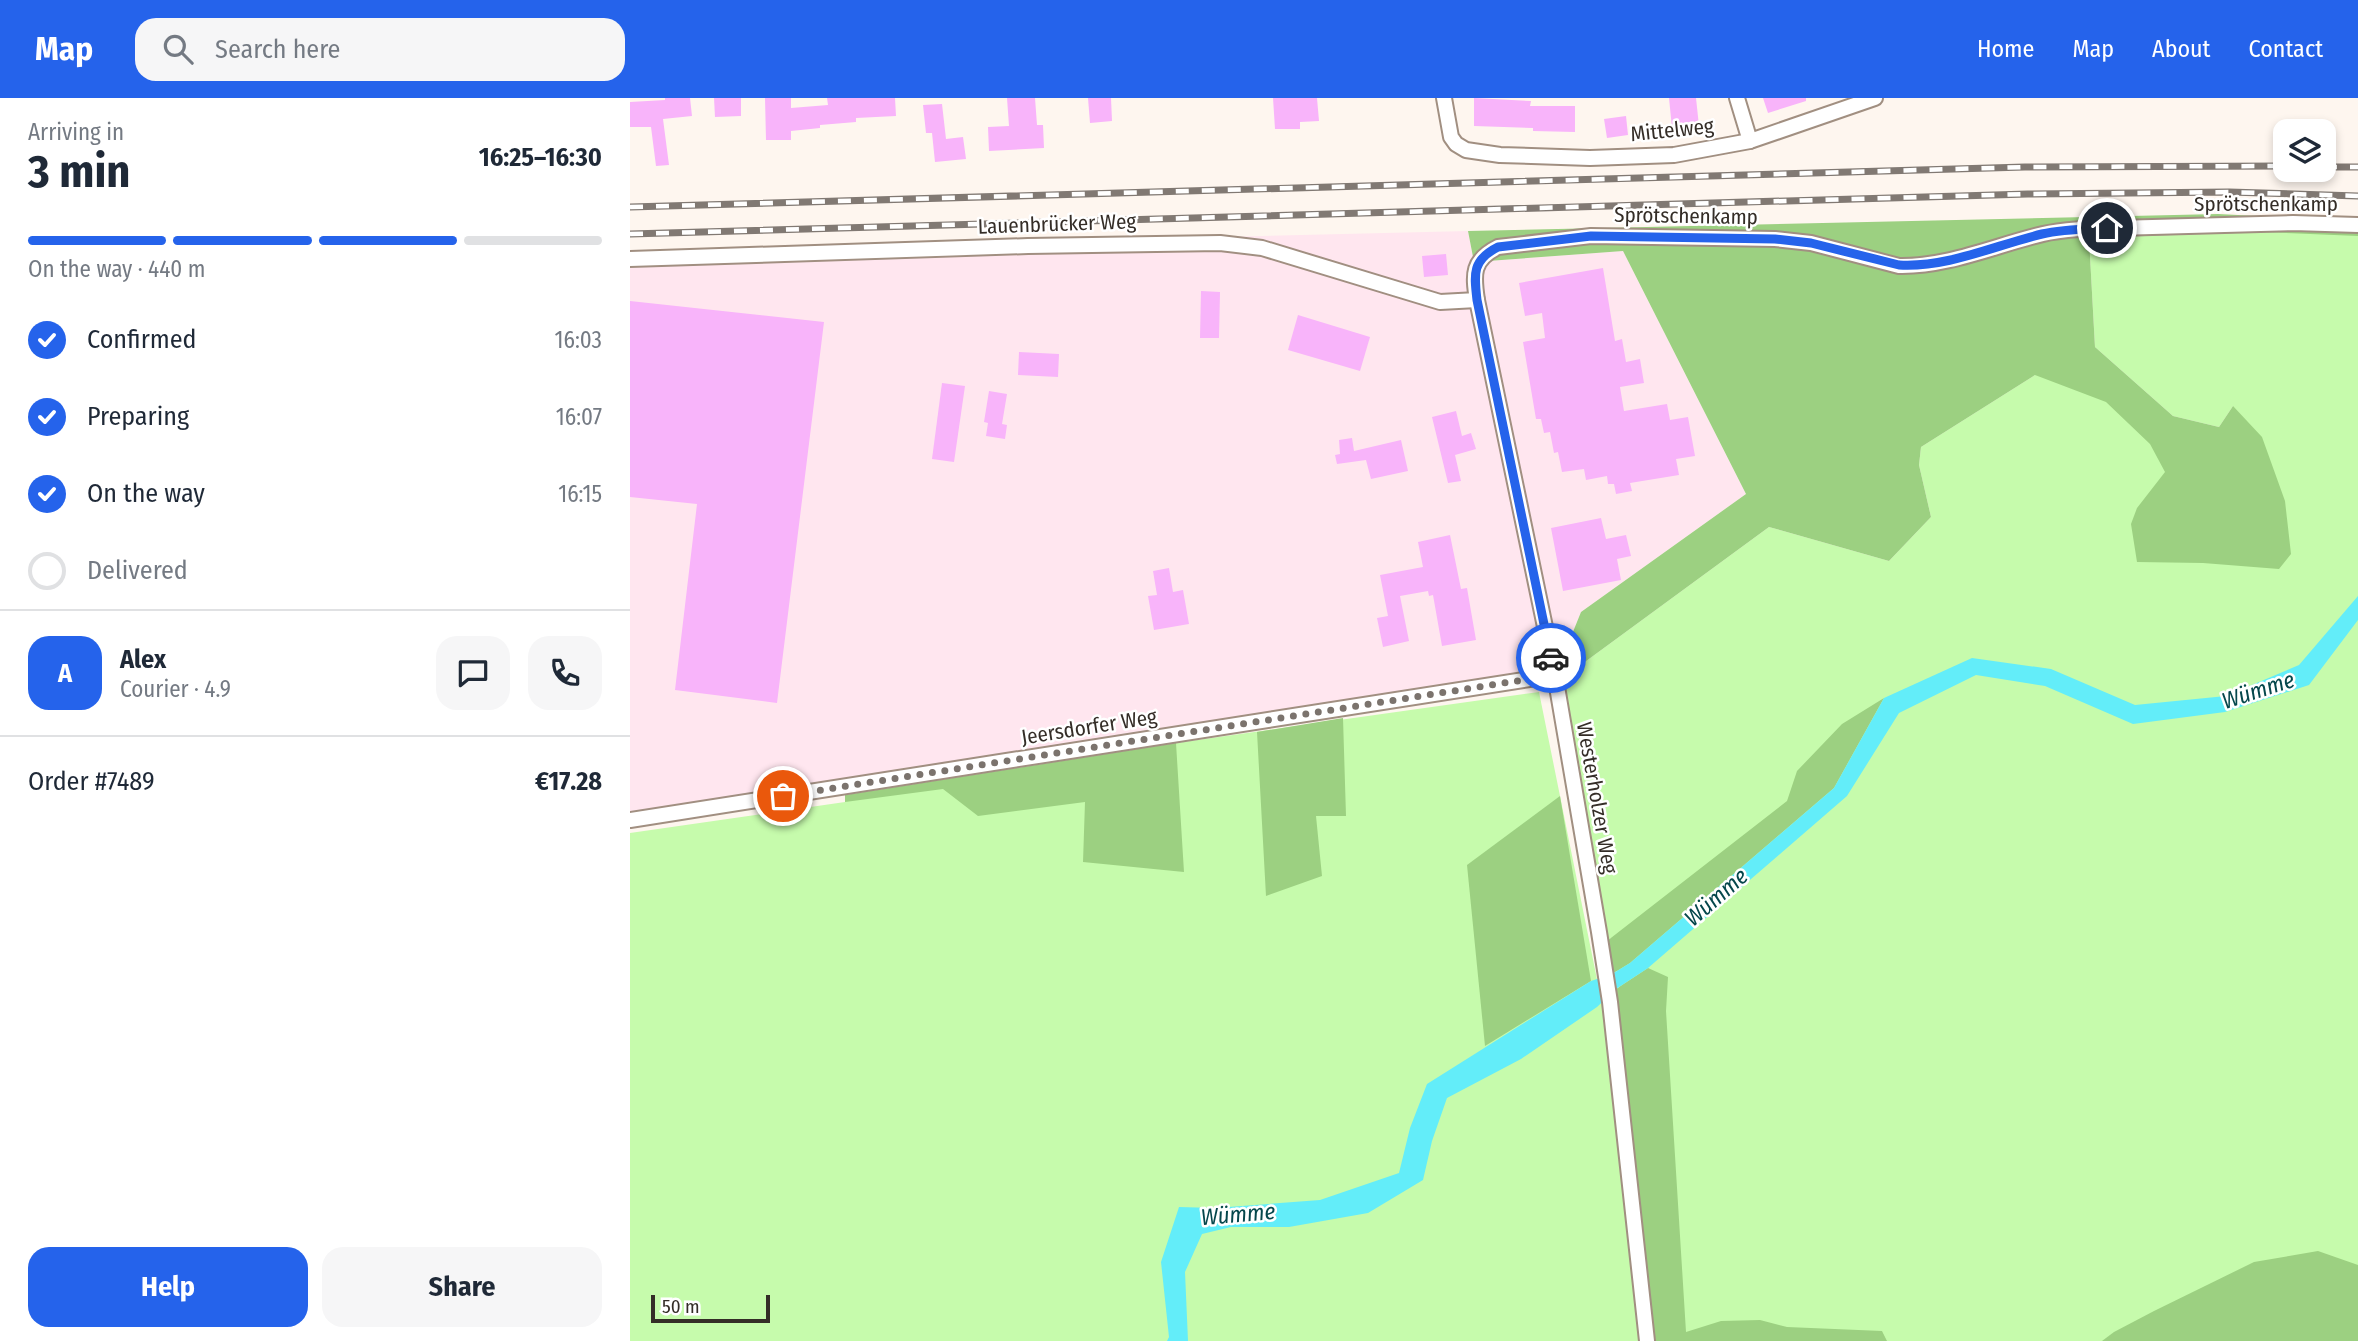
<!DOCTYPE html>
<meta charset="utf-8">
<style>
body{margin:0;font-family:"Fira Sans Condensed",sans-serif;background:#f6f6f7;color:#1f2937;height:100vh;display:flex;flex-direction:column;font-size:26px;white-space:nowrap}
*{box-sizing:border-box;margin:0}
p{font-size:23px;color:#747a83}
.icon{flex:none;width:38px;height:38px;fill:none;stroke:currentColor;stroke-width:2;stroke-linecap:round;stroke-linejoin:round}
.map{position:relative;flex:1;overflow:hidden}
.sheet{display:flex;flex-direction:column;background:#fff;width:630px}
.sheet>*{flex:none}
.tools{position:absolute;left:1643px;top:21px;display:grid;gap:14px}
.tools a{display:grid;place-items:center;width:63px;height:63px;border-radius:14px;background:#fff;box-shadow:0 4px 10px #0003;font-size:35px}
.scale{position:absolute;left:21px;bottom:18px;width:119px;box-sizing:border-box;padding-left:7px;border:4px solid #342d27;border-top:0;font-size:19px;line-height:24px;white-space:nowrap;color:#342d27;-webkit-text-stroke:5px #fff;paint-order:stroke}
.pin{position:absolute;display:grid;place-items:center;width:60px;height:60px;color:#fff;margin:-30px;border:4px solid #fff;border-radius:50%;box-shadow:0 2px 7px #0007}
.courier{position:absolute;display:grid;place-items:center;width:70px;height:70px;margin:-35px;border:5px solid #2563eb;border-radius:50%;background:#fff;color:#222;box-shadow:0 2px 9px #0007}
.headline em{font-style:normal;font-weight:700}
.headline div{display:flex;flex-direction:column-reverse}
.headline{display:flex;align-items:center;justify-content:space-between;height:119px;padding:0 28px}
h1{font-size:46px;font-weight:700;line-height:52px}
.bar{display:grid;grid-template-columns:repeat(4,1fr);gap:10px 7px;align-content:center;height:84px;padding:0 28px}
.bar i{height:9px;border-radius:5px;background:#e0e1e3}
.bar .active{background:#2563eb}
.bar p{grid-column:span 4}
.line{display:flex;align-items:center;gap:18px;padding:0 28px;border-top:2px solid #e0e1e3}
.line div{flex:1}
.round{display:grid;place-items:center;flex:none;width:74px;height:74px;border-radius:21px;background:#f6f6f7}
ol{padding:0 28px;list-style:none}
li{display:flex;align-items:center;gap:21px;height:77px}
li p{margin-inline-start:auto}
li .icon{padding:7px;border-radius:50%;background:#2563eb;color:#fff;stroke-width:4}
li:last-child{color:#747a83}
li i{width:38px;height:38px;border:4px solid #e0e1e3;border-radius:50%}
.cta{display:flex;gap:14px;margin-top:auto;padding:14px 28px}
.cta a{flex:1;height:80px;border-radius:21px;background:#2563eb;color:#fff;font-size:28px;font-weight:700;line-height:80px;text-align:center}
.cta a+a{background:#f6f6f7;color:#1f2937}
header{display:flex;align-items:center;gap:42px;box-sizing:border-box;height:98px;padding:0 35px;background:#2563eb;color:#fff}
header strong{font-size:33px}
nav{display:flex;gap:38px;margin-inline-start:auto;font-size:24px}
.search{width:490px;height:63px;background:#f6f6f7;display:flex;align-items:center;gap:18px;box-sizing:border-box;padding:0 24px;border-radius:21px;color:#747a83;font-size:26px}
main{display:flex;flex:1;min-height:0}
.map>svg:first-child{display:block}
.industrial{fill:#ffe6ef}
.green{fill:#c6fbac}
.forest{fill:#9cd081}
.water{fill:#63edf9}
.building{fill:#f8b4fa}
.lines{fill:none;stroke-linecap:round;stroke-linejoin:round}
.street-casing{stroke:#a18f81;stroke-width:18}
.street{stroke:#fff;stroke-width:14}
.rail-casing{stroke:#817973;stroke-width:7}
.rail{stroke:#fff;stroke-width:4.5;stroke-dasharray:13;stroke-linecap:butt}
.done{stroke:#7b736d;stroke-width:7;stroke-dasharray:0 12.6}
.route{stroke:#2563eb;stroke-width:9}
.labels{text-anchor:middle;stroke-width:5;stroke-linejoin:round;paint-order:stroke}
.street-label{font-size:21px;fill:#342d27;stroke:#fff}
.water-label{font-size:23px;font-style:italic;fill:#05474c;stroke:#fff}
</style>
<header>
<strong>Map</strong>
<div class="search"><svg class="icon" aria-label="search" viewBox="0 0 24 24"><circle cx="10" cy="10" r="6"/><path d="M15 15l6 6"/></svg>Search here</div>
<nav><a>Home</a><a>Map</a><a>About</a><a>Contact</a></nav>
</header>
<main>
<section class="sheet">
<div class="headline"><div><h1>3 min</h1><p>Arriving in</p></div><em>16:25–16:30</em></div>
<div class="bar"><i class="active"></i><i class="active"></i><i class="active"></i><i></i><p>On the way · 440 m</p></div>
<ol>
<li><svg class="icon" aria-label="check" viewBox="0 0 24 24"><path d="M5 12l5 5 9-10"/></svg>Confirmed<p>16:03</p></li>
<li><svg class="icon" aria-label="check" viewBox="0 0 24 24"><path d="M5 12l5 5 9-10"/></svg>Preparing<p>16:07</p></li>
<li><svg class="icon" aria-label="check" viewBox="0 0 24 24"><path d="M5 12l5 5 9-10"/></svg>On the way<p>16:15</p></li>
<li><i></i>Delivered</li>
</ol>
<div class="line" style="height:126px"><b class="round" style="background:#2563eb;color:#fff">A</b><div><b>Alex</b><p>Courier · 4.9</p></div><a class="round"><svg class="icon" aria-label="chat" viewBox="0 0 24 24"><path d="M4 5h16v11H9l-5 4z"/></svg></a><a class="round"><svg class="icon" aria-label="phone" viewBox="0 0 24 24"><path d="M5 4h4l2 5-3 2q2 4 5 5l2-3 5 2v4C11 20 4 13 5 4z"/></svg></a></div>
<div class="line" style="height:91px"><div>Order #7489</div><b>€17.28</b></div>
<div class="cta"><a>Help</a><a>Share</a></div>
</section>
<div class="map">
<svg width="1728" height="1243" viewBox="0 0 1728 1243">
<rect width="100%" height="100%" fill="#fef6ef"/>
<polygon class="industrial" points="838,133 844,164 993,153 1116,396 951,514 925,577 0,720 0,153"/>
<g class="green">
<polygon points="1631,134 1728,135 1728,1243 1024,1243 992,905 981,840 977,843 933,580 1139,429 1259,463 1301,419 1289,367 1291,349 1405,277 1462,258 1539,329 1600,344 1603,308 1589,329 1543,318 1465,249 1459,140"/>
<polygon points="909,594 973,911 1013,1243 0,1243 0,735 215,704 215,697 546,645"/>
</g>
<g class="forest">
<polygon points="1588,116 1728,123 1728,138 1631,134 1459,140 1465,249 1543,318 1589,329 1603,308 1632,339 1655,403 1661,456 1649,471 1573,465 1507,464 1501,426 1507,410 1535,374 1520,346 1476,304 1405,277 1291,349 1289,367 1301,419 1259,463 1139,429 933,580 930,566 951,514 1116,396 993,153 844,164 838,133"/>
<polygon points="1254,600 1204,690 1000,865 982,876 977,843 1157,703 1167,673 1212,626"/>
<polygon points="713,620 716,718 686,718 692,778 636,798 627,634"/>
<polygon points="546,645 554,774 453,764 455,704 348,718 313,691 215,704 215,697"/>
<polygon points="930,698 961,883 855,948 837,767"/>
<polygon points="1018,870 1038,879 1036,913 1056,1234 1091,1223 1130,1222 1157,1229 1252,1233 1257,1243 1021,1243 986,891"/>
<polygon points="1688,1153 1728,1167 1728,1243 1472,1243 1484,1234 1524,1213 1624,1164"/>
</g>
<polygon class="water" points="1728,498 1728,522 1679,587 1595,614 1503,626 1415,588 1346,577 1269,615 1217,698 1018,870 986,891 967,909 891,961 817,1000 802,1043 793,1082 738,1115 659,1129 601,1129 572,1136 555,1174 558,1243 537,1243 539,1239 531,1164 549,1109 585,1110 690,1102 769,1075 780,1030 797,986 961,883 982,876 1000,865 1204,690 1254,600 1342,560 1421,571 1505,607 1596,598 1669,567"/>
<g class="building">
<polygon points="35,0 60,0 62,18 33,21 39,67 26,68 21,29 0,29 0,4 35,2"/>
<polygon points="84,0 111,0 111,18 85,19"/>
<polygon points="135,0 161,0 161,10 198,7 197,0 265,0 266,18 226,20 226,24 190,27 190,30 161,33 161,42 136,42"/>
<polygon points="377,0 405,0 407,27 413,27 414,50 359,53 358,29 379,28"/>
<polygon points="458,0 481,0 482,23 460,25"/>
<polygon points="643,0 687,0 689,23 670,24 670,31 645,31"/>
<polygon points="844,0 901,3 900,8 945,8 945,34 903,33 903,30 844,28"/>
<polygon points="1039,0 1066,0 1069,28 1042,30"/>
<polygon points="1133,0 1176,0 1176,3 1138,15"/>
<polygon points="312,6 316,41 333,39 336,61 305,64 302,35 296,35 293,7"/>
<polygon points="996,18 998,37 977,40 974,21"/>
<polygon points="816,156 818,177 794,179 792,158"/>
<polygon points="973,170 985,243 992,241 996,264 1010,261 1014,285 990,289 994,313 1037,306 1040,322 1058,319 1065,358 1046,361 1049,377 1000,385 1002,393 986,396 984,386 978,386 977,378 956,382 954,371 932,374 928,354 924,355 920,334 914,335 911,321 906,321 893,244 915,240 912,215 895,218 889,185"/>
<polygon points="571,193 590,194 589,240 570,240"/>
<polygon points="0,203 194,224 147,605 45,592 67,406 0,399"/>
<polygon points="668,217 740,239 730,273 658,252"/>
<polygon points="389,254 429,256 428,279 388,277"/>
<polygon points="312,285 335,288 324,364 302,361"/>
<polygon points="359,293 377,296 372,326 377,327 375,341 356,338 358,325 354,324"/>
<polygon points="826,313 832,338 841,335 846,351 825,357 831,383 818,385 802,319"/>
<polygon points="722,340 724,353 771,342 778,373 741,381 736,362 707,366 705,357 710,356 709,342"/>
<polygon points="971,420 976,441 996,437 1001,458 987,461 991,482 933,493 921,430"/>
<polygon points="820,437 831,491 837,490 846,542 812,548 803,497 799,498 798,493 770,498 779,543 753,549 747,520 758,518 750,477 793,469 788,444"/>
<polygon points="539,470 543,494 553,492 559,526 524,532 518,498 527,497 523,473"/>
</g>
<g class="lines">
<defs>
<g id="street">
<polyline points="814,0 821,39 826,46 836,52 870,57 960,60 1044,57 1120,43 1245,0"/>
<polyline points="1107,0 1120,43"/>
<polyline points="0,161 398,148 590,145 632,150 810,204 847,202"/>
<polyline points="0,722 925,577"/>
<path d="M1017 1243 980 904 969 834 925 577 847 202C843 176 842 162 868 149L961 138 1145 141 1181 145 1269 168C1318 169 1366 147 1413 136 1425 133 1438 132 1450 131L1663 125 1728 127"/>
</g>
</defs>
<use href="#street" class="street-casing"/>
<use href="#street" class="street"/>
<defs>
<g id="rail">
<polyline points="1694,69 1728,69"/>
<polyline points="0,109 1395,69 1656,68"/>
<polyline points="0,136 1398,96 1599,94 1728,98"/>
</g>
</defs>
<use href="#rail" class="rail-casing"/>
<use href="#rail" class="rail"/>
</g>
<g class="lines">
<polyline class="done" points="153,698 925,577 921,560"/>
<path class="route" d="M921 560 847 202C844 176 842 162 868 149L961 138 1145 141 1181 145 1269 167C1317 170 1366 147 1412 136 1433 131 1456 131 1477 130"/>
</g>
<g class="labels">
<g class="street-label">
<text transform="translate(1042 32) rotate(-6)" y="7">Mittelweg</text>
<text x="1636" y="113">Sprötschenkamp</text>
<text transform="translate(1056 118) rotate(1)" y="7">Sprötschenkamp</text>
<text transform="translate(427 126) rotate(-2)" y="7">Lauenbrücker Weg</text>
<text transform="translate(459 629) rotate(-9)" y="7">Jeersdorfer Weg</text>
<text transform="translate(967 700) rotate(80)" y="7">Westerholzer Weg</text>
</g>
<g class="water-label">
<text transform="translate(1628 592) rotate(-18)" y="8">Wümme</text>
<text transform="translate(1086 799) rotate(-41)" y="8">Wümme</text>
<text transform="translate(608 1116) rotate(-5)" y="8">Wümme</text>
</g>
</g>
</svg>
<div class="tools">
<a><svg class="icon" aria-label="layers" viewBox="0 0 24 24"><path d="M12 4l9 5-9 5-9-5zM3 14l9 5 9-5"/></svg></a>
</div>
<div class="scale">50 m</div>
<div class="pin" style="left:153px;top:698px;background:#ea580c"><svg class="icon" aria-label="bag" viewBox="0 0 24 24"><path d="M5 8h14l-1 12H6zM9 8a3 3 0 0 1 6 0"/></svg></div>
<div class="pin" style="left:1477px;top:130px;background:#1f2937"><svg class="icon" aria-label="home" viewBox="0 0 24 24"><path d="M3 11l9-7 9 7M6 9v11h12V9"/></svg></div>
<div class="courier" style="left:921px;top:560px"><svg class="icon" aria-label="car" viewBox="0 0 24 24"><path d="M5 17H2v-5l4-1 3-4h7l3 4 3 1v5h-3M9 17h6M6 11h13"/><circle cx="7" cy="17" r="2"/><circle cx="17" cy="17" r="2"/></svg></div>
</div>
</main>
